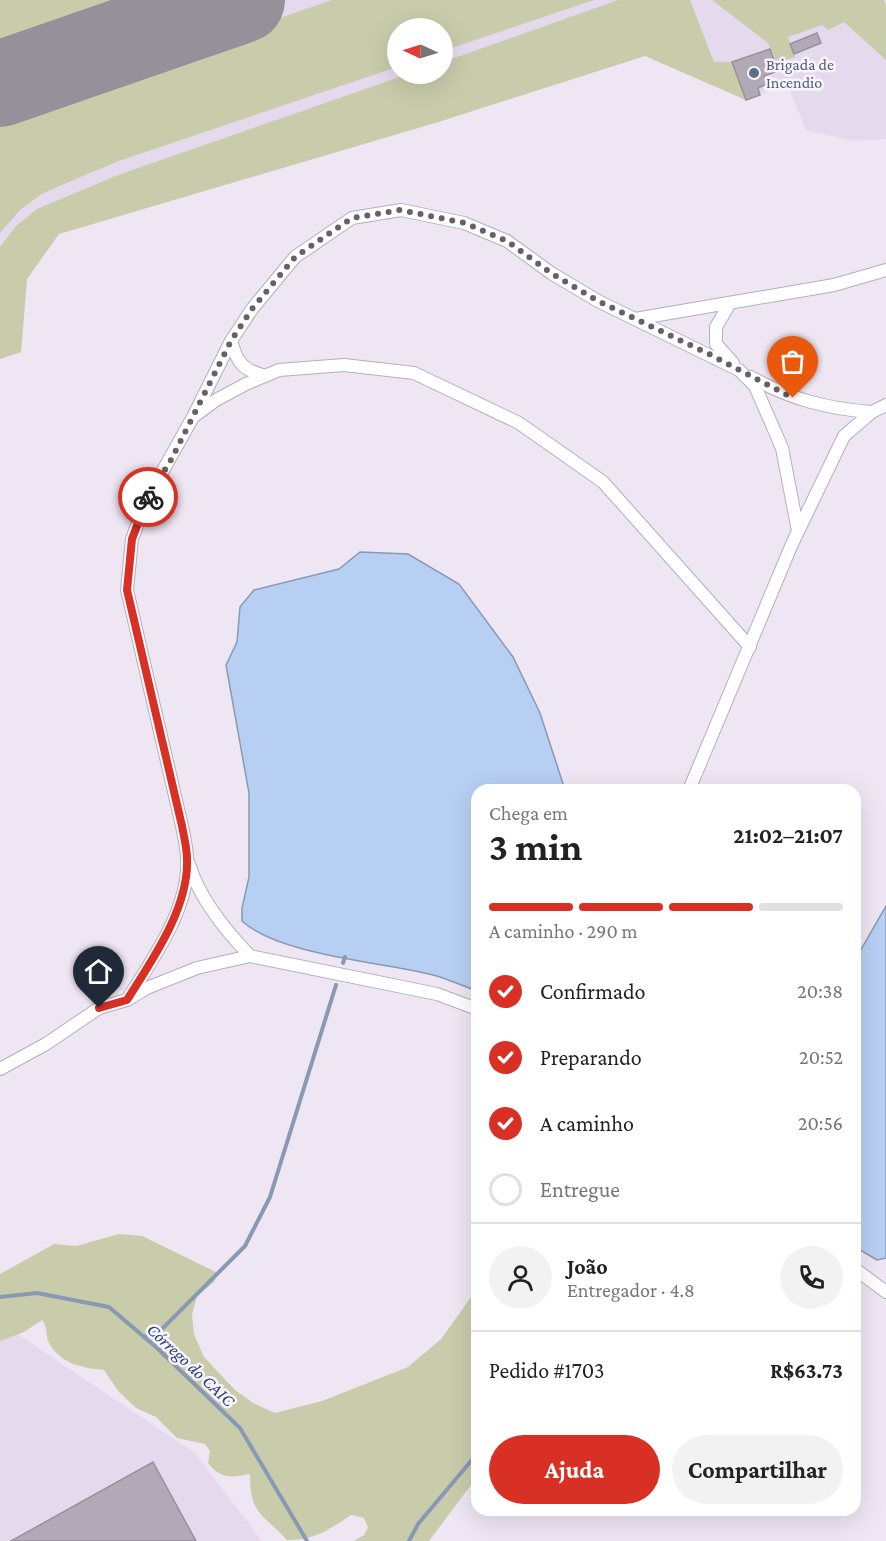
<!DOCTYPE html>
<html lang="pt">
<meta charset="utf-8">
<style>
body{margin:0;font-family:"Crimson Pro",serif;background:#f2f2f2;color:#222;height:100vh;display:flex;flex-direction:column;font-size:22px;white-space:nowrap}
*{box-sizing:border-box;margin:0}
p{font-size:20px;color:#767676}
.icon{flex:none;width:33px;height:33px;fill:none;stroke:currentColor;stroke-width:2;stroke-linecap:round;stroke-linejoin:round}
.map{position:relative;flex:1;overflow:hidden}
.details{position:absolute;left:471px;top:784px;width:390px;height:732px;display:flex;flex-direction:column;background:#fff;border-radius:18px;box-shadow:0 6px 24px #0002}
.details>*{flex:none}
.needle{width:39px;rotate:274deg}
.buttons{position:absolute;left:387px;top:18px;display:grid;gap:12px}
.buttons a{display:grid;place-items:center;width:66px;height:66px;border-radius:50%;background:#fff;box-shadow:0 6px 24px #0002;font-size:30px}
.pin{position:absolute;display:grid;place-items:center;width:51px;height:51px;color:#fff;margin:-62px -26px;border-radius:50% 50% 50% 0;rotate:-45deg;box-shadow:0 0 6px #0007}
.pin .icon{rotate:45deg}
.courier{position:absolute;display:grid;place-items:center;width:60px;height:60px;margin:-30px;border:4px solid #d93025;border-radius:50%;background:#fff;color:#222;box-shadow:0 2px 8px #0007}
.headline em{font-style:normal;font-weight:700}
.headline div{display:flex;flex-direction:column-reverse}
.headline{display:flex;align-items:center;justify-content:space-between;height:102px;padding:0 18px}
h1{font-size:39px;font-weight:700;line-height:45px}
.bar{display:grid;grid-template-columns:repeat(4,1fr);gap:9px 6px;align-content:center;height:72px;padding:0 18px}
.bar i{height:8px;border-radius:4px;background:#e0e0e0}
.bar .selected{background:#d93025}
.bar p{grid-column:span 4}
.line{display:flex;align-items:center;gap:15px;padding:0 18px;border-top:2px solid #e0e0e0}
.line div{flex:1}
.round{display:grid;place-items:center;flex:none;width:63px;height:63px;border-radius:32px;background:#f2f2f2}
ol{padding:0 18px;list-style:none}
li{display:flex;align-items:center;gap:18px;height:66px}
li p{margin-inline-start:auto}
li .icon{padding:6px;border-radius:50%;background:#d93025;color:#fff;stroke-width:4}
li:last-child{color:#767676}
li i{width:33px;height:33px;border:3px solid #e0e0e0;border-radius:50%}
.cta{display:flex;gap:12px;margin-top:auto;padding:12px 18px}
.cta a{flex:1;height:69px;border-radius:36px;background:#d93025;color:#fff;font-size:24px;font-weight:700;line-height:69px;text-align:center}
.cta a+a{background:#f2f2f2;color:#222}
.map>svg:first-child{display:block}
.built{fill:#e5daed;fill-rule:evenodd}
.green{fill:#c9ccab}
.water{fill:#b7cff3;stroke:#8999b3;stroke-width:1.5}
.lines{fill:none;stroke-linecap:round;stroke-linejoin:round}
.stream{stroke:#8999b3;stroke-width:4}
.runway{stroke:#96909a;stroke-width:86}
.building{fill:#b1aab6;stroke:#97909c;stroke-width:1.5}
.minor-casing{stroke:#b5aebb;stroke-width:14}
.minor{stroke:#fff;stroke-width:12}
.done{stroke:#666169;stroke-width:6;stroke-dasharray:0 10.8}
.route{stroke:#d93025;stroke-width:8}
.service-dot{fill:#5c6f8a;stroke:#faf4fe;stroke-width:2}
.labels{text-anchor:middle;stroke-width:5;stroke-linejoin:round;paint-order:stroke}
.service-label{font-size:16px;fill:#4e5e75;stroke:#faf4fe;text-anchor:start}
.water-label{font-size:18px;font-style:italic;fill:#284675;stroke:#faf4fe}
</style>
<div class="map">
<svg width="886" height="1541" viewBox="0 0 886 1541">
<rect width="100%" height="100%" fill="#eee6f3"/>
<g class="built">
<path d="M0 0H886V139L853 141 806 130 787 84 746 100 645 56 435 123 59 234 27 279 21 352 0 359ZM398 28H442V74H398Z"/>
<polygon points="7,1327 195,1453 262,1541 0,1541 0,1329"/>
</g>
<g class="green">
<polygon points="0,0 149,0 0,52"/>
<polygon points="332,0 594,0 443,51 442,28 398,28 397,67 119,161 57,187 40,195 20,210 0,233 0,115"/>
<polygon points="618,0 690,0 714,62 732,62 746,100 645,56 435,123 59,234 27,279 21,352 0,359 0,247 15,227 37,209 118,175 408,74 442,74 443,62"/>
<polygon points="712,0 884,0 886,7 886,60 844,22 828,30 822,25 788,37 795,57 777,63 768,43"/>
<path d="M119 1234 142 1236 218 1273 214 1282 197 1296 192 1314 194 1334 204 1357 235 1390 253 1403 275 1413 322 1401 408 1367 441 1339 474 1293 477 1296V1477L429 1541H354L364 1535 368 1527 364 1518 351 1515C331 1529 312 1541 287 1540 262 1513 250 1515 250 1474 232 1478 220 1479 208 1463L210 1451 205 1444 177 1438 156 1417 136 1408 119 1392 104 1370C83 1368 60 1364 49 1343 45 1335 48 1327 42 1320L24 1332 0 1341V1274L54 1244 76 1246Z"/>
</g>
<g class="water">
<path d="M360 552 408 554 459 584 513 657 540 713 565 790H477V991C463 986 448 979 433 975 382 962 279 955 242 921V908L249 877V793L226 665 237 642 240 607 254 590 339 569Z"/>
<polygon points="886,906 886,1258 877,1260 855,1247 855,960"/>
</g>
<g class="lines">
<g class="stream">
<polyline points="343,963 345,957"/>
<polyline points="0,1297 37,1293 109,1307 157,1348 240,1428 307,1541"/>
<polyline points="144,1337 163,1328 245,1246 270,1197 336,985"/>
<polyline points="409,1541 418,1524 477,1454"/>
</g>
<polyline class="runway" points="0,84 242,0"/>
</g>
<g class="building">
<polygon points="817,33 821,43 794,54 790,44"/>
<polygon points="770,49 778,71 764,76 767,84 758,88 760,95 746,100 732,62"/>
<polygon points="153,1462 196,1541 11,1541"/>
</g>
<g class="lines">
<defs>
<g id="minor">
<polyline points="730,303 716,327 716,344 733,363"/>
<polyline points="635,319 834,285 886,270"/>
<path d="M231 341C238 364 242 369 265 376"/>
<path d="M751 377C790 399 828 409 872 412"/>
<polyline points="195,413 231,341 252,309 295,257 352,218 401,210 464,223 507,241 551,273 598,301 739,370 755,386 782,448 798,531"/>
<polyline points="689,790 792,544 844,436 872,412 886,405"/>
<path d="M189 864C199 898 225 930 250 956"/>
<path d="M127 1000C152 960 190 908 187 859 187 848 184 837 182 826L127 590 132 539 147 499 193 417 216 400 246 384 279 370 344 365 414 373 519 423 603 482 750 647"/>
<polyline points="0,1069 46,1044 99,1008 127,1000 147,988 197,968 250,956 437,994 477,1009"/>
<polyline points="855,1269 886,1292"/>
</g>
</defs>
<use href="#minor" class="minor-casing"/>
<use href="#minor" class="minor"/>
</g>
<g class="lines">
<polyline class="done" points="148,497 171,460 231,341 252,309 295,257 352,218 400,210 465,223 507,241 551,273 598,301 709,354 793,398"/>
<path class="route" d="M99 1008 127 1000C152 960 189 908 187 859 187 848 184 837 182 826L127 590 132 539 148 497"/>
</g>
<circle class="service-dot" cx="754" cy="73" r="6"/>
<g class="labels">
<g class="service-label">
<text x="766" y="70">Brigada de<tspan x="766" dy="18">Incendio</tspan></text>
</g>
<g class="water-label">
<text transform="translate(191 1365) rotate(43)" y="6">Córrego do CAIC</text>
</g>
</g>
</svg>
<div class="buttons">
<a><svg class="needle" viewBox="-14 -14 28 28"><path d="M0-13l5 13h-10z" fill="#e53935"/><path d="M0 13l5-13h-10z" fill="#767676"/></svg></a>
</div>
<div class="pin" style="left:793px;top:398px;background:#ea580c"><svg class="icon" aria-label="bag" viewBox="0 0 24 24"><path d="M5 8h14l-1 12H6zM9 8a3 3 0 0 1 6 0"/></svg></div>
<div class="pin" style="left:99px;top:1008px;background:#1f2937"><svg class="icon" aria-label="home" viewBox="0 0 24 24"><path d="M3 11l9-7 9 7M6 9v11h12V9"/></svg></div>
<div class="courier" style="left:148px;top:497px"><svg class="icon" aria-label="bike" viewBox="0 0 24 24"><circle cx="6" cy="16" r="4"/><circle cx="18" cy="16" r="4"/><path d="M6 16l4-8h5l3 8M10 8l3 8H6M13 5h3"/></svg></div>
<section class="details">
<div class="headline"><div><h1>3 min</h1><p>Chega em</p></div><em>21:02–21:07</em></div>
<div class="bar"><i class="selected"></i><i class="selected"></i><i class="selected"></i><i></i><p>A caminho · 290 m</p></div>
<ol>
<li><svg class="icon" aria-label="check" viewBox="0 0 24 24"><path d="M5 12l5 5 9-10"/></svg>Confirmado<p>20:38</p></li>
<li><svg class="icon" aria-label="check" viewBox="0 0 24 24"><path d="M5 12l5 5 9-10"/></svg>Preparando<p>20:52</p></li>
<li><svg class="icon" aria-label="check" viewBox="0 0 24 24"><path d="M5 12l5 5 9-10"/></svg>A caminho<p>20:56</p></li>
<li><i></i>Entregue</li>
</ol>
<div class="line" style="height:108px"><a class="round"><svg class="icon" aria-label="person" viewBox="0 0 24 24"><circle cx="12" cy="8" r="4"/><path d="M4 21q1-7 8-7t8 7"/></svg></a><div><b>João</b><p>Entregador · 4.8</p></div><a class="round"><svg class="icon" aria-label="phone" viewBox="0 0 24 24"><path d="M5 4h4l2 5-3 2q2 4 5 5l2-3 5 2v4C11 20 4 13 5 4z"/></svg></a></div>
<div class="line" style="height:78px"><div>Pedido #1703</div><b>R$63.73</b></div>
<div class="cta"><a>Ajuda</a><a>Compartilhar</a></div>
</section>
</div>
